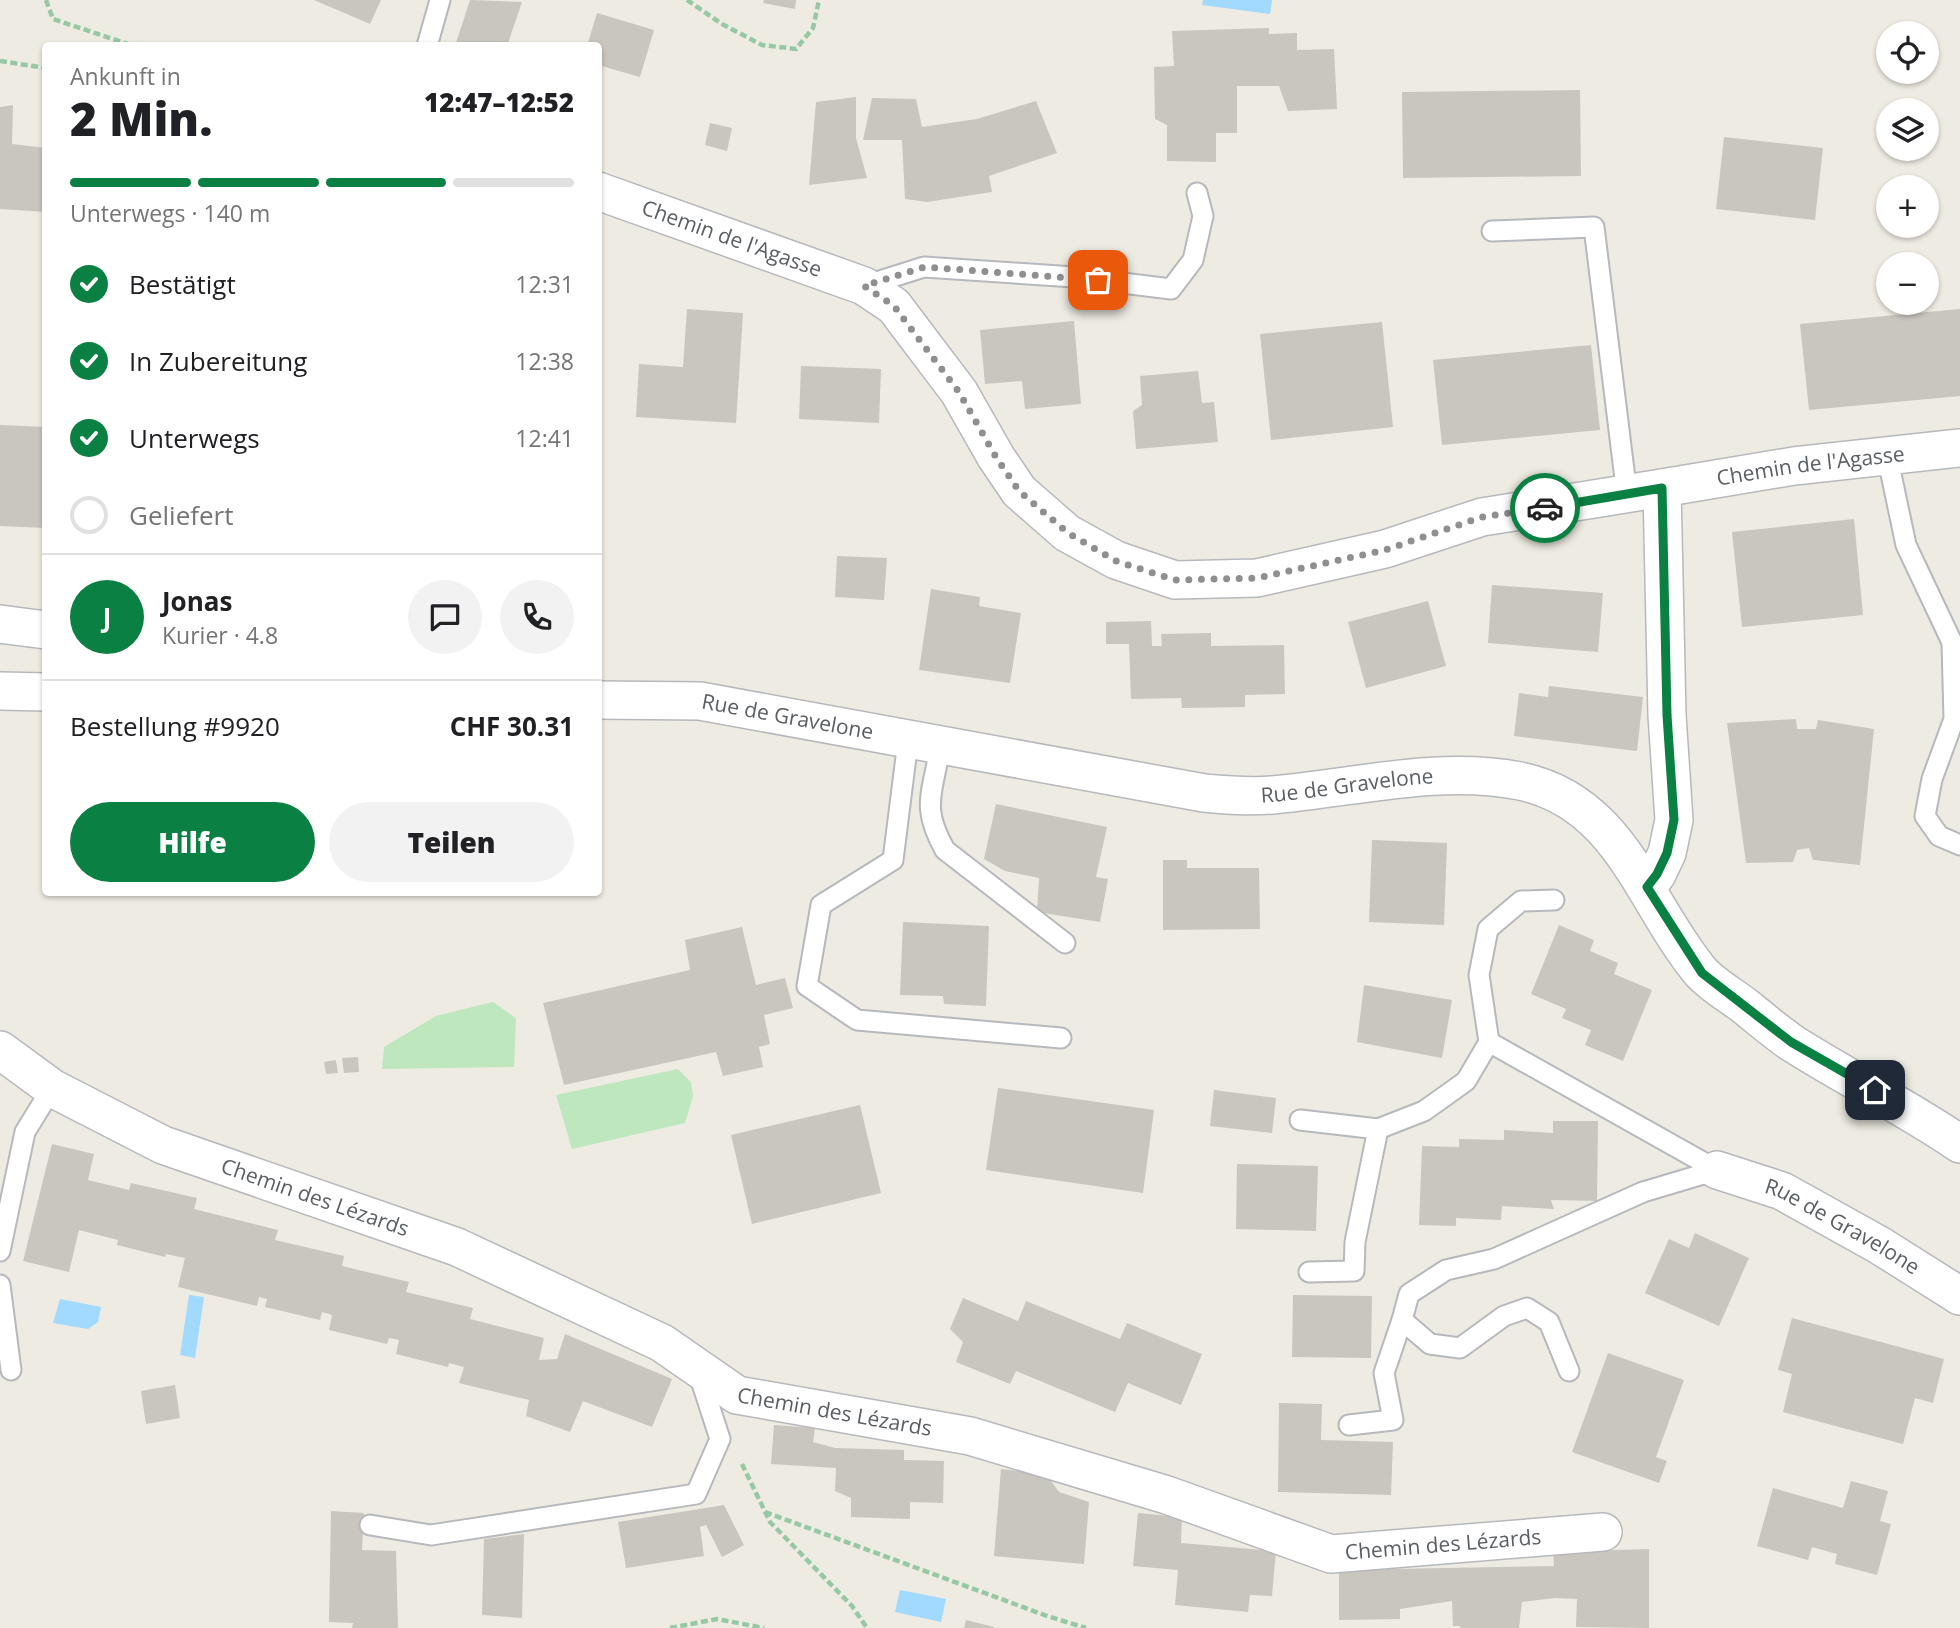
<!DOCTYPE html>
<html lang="de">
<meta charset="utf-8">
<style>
body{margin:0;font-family:"Open Sans",sans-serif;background:#f2f2f2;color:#202124;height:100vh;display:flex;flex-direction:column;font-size:26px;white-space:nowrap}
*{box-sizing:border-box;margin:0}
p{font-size:23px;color:#757577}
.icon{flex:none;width:38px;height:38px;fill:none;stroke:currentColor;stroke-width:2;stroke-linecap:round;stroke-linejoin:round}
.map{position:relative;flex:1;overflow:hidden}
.side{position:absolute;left:42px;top:42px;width:560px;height:854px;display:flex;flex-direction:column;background:#fff;border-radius:7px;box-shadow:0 2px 5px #0004}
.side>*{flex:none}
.controls{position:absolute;left:1876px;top:21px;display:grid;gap:14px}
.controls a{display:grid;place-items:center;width:63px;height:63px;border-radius:50%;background:#fff;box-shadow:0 2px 5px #0004;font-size:35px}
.pin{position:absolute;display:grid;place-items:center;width:60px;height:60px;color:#fff;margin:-30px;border-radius:14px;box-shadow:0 4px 10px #0006}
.courier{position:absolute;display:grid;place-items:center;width:70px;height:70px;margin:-35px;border:5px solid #0b8043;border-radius:50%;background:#fff;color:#222;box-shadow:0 2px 9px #0007}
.overview em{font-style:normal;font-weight:800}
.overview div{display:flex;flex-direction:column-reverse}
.overview{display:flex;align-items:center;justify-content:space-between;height:119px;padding:0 28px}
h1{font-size:46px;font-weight:800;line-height:52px}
.bar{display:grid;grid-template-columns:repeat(4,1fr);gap:10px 7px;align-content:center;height:84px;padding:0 28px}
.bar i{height:9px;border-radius:5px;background:#e0e0e0}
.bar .current{background:#0b8043}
.bar p{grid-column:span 4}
.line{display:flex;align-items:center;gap:18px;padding:0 28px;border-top:2px solid #e0e0e0}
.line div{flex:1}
.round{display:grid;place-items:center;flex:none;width:74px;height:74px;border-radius:37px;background:#f2f2f2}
ol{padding:0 28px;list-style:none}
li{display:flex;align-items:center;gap:21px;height:77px}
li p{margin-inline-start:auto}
li .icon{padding:7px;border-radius:50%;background:#0b8043;color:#fff;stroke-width:4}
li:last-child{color:#757577}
li i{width:38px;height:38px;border:4px solid #e0e0e0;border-radius:50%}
.cta{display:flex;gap:14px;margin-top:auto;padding:14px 28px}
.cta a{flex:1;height:80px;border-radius:42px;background:#0b8043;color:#fff;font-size:28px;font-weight:800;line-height:80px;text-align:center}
.cta a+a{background:#f2f2f2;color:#202124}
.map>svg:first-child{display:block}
.green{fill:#bee7bd}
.water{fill:#a1d9ff}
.building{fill:#c9c6bf}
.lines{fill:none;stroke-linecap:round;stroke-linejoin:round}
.service-casing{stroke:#b5b9bd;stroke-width:23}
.minor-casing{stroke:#b5b9bd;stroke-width:40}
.path{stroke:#96c8a3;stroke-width:4.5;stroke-dasharray:7 3.5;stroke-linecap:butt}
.service{stroke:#fff;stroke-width:19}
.minor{stroke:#fff;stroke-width:37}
.done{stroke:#8e9090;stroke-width:7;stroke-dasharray:0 12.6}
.route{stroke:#0b8043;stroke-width:9}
.labels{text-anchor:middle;stroke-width:7;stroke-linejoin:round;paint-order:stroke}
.street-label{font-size:21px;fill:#5a5f64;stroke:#fff}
</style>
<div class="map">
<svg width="1960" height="1628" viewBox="0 0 1960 1628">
<rect width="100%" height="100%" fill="#eeebe2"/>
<g class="green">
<polygon points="493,1002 516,1018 514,1067 382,1069 384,1047 436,1016"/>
<polygon points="678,1069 691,1082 693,1096 685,1123 572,1149 556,1095"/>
</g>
<g class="water">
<polygon points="1203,0 1272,0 1270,14 1202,5"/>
<polygon points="189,1295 204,1297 195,1358 180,1355"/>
<polygon points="60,1299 101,1307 98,1322 88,1329 53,1323"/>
<polygon points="900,1590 946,1599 941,1622 895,1612"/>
</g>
<g class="building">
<polygon points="314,0 381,0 370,24"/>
<polygon points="470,0 522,2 507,46 455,46"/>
<polygon points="764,0 796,0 795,9 763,3"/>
<polygon points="597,13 654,30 640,77 598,65 598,46 587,46"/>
<polygon points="1269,28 1269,34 1297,33 1297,50 1334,49 1337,109 1288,111 1279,86 1237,86 1237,133 1216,133 1216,162 1167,161 1167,125 1155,119 1154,67 1174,66 1172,31"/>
<polygon points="1580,90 1581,176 1403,178 1402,92"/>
<polygon points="856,97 856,138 867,178 809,185 816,102"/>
<polygon points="872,98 916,99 922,127 977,119 1036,101 1057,153 989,176 992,192 927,202 905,199 902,140 863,140"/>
<polygon points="13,105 12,144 46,148 46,212 0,209 0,107"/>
<polygon points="710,123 732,128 727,151 705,145"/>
<polygon points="1724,137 1823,148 1815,220 1716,209"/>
<polygon points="687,309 743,313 736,423 636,417 639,364 683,367"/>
<polygon points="1960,309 1960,396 1809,410 1800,324"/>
<polygon points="1074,321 1081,404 1025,409 1022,381 985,384 980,330"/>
<polygon points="1382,322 1393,427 1271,440 1260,334"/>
<polygon points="1591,345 1600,430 1442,445 1433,360"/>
<polygon points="801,366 881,369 879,423 799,419"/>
<polygon points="1198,371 1202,403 1214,402 1218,442 1136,449 1133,411 1142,405 1140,376"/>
<polygon points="0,425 46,427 46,528 0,526"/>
<polygon points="1854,519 1863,615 1742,627 1732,532"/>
<polygon points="837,556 887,558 884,600 835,597"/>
<polygon points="1492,585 1603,593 1598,652 1488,643"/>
<polygon points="931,589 980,597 979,606 1021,613 1010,683 919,670"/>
<polygon points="1428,601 1446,666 1366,688 1348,622"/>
<polygon points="1151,621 1152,646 1162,646 1161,634 1211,633 1211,646 1284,645 1285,694 1245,695 1245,707 1182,708 1181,698 1131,699 1129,644 1106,644 1106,622"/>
<polygon points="1549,686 1643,697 1637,751 1514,736 1519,693 1548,697"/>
<polygon points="1796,719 1797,729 1816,729 1818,720 1874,729 1860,865 1813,860 1809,848 1797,850 1793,862 1746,863 1727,723"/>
<polygon points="996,804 1107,827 1096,877 1108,879 1100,922 1037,912 1039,878 1005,871 984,859"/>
<polygon points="1372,840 1447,843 1444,925 1369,922"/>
<polygon points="1163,860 1187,860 1187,868 1259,868 1260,929 1163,930"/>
<polygon points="903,922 989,926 986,1006 944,1004 943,996 900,995"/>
<polygon points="1559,925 1594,940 1590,951 1618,963 1614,974 1652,990 1623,1061 1585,1045 1591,1030 1562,1018 1566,1009 1531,994"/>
<polygon points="742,927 756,985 785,978 793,1008 764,1015 770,1044 759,1047 763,1067 723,1076 716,1052 564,1085 543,1003 690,970 685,940"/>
<polygon points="1364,985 1452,1000 1442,1058 1357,1042"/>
<polygon points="358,1057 359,1072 344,1073 342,1058"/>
<polygon points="336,1060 338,1073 326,1074 324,1062"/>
<polygon points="998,1088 1154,1110 1143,1193 986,1170"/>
<polygon points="1214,1090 1276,1098 1272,1133 1210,1126"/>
<polygon points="860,1105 881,1193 752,1224 731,1135"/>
<polygon points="1553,1121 1598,1121 1597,1201 1551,1200 1554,1209 1502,1206 1501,1220 1456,1218 1456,1226 1419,1225 1422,1146 1459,1147 1459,1139 1504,1140 1504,1130 1553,1133"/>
<polygon points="52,1144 94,1154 88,1180 129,1190 131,1183 197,1198 194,1209 278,1230 275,1240 344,1256 342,1266 409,1282 406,1292 473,1308 470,1319 544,1338 539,1360 557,1359 565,1334 672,1379 652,1427 583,1401 570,1432 526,1416 529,1400 459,1383 464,1367 449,1363 448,1367 396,1354 399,1340 389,1338 387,1344 329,1330 332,1315 322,1312 320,1320 265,1307 267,1299 259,1297 257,1306 178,1287 185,1258 166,1254 165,1257 117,1245 118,1240 79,1230 69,1272 23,1261"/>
<polygon points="1237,1164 1318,1166 1316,1231 1236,1229"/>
<polygon points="1695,1233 1749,1258 1719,1326 1645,1293 1669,1239 1689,1248"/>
<polygon points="1293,1295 1372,1296 1371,1358 1292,1357"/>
<polygon points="963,1298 1018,1321 1026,1301 1120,1339 1127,1323 1202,1354 1181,1405 1128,1383 1115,1412 1016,1371 1010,1384 956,1362 963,1342 950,1329"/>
<polygon points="1792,1318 1944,1359 1933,1403 1915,1398 1903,1444 1783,1412 1792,1374 1778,1370"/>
<polygon points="1608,1353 1684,1380 1656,1457 1667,1461 1659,1483 1572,1452"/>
<polygon points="175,1385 180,1418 146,1424 141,1391"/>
<polygon points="1279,1403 1322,1404 1321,1440 1393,1442 1391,1495 1278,1492"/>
<polygon points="774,1425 815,1428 813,1442 835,1448 904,1450 904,1460 944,1461 943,1503 910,1502 910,1519 851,1517 851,1498 835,1491 836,1468 771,1464"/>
<polygon points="1001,1469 1046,1474 1059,1492 1089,1502 1084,1564 994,1556"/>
<polygon points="1851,1481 1888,1491 1880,1521 1891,1524 1877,1575 1835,1564 1837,1554 1812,1547 1808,1560 1757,1546 1773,1488 1843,1508"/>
<polygon points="724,1505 744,1545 722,1557 706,1525 700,1527 704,1556 626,1568 618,1522"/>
<polygon points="331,1511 364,1513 362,1550 396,1551 398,1628 352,1628 353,1623 329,1622"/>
<polygon points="1138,1513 1182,1517 1181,1543 1276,1551 1272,1596 1250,1595 1248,1612 1175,1605 1178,1570 1133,1566"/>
<polygon points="524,1534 522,1618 482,1615 484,1539"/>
<polygon points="1649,1549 1649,1628 1576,1627 1577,1599 1555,1598 1522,1602 1519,1628 1460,1628 1460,1626 1453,1626 1452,1601 1400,1609 1400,1619 1339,1620 1339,1570 1554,1566 1553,1552"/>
<polygon points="966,1620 994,1627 994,1628 964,1628"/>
</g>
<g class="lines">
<defs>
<g id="service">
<polyline points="427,46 440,0"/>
<polyline points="1492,231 1594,227 1627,495"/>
<polyline points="864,286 924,267 1074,277 1171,289 1193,260 1203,216 1197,193"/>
<polyline points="1885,456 1891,474 1906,545 1958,655"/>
<polyline points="1952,643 1954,719 1932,779 1925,816 1939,836 1960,845"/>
<polyline points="908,741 893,860 821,905 807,986 857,1020 1061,1038"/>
<path d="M940 747C933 793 920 806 945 850L1065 943"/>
<polyline points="1554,900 1521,901 1488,929 1479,975 1489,1042 1717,1170"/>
<polyline points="1300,1120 1378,1129"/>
<polyline points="0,1251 25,1132 52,1088"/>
<polyline points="1309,1272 1354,1271 1355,1242 1378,1129 1424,1111 1466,1081 1489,1042"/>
<polyline points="0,1285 11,1370"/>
<polyline points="1569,1371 1549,1322 1527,1308 1504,1316 1460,1348 1430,1344 1402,1320 1409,1294 1446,1270 1494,1259 1643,1192 1717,1170"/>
<polyline points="1349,1425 1393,1420 1384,1373 1402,1320"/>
<polyline points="370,1525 431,1535 696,1494 720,1439 698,1371"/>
</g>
<g id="minor">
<path id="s1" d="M598 191 864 286 894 306 909 326 959 392 996 457 1019 491 1067 533 1116 560 1175 580 1257 578 1385 549 1482 517 1662 488"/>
<polyline points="0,624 46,630"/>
<polyline points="0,691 46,692"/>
<path id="s2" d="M598 700 700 701 1204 793C1227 795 1250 797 1272 795 1354 788 1439 765 1520 781 1621 802 1643 902 1700 971 1712 985 1732 996 1746 1007 1761 1019 1776 1032 1792 1043 1847 1078 1906 1107 1960 1144"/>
<path id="s3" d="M1647 887 1657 874 1667 853 1674 820 1667 715 1662 488 1794 466 1960 448"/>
<path id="s4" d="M0 1050 52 1088 163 1145 457 1247 662 1343 737 1395 970 1436 1167 1495 1331 1554 1603 1532"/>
<path id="s5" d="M1717 1170 1782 1191 1879 1245 1960 1296"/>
</g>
</defs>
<use href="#service" class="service-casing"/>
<use href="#minor" class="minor-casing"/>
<g class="path">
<polyline points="46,0 53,19 134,46"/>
<polyline points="687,0 722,24 762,45 796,49 813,28 819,0"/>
<polyline points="0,61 46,68"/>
<polyline points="742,1464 770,1522 852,1606 867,1628"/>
<polyline points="765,1512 1047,1616 1086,1628"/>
<polyline points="670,1628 717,1619 764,1628"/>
</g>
<use href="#service" class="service"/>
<use href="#minor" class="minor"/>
</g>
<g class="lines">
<polyline class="done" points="1098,280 925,267 864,286 894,306 909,326 959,392 996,457 1019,491 1068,533 1116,561 1175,580 1257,578 1385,550 1482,517 1545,508"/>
<polyline class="route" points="1545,508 1662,488 1667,715 1674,820 1667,853 1657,874 1647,887 1702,973 1791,1042 1875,1090"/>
</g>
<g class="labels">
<g class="street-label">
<text dy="7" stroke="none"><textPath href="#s1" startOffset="142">Chemin de l'Agasse</textPath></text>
<text dy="7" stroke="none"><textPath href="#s3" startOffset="556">Chemin de l'Agasse</textPath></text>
<text dy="7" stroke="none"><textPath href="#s2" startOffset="191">Rue de Gravelone</textPath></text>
<text dy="7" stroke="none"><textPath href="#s2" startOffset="758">Rue de Gravelone</textPath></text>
<text dy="7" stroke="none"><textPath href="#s4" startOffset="350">Chemin des Lézards</textPath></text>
<text dy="7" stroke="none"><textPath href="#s5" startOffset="138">Rue de Gravelone</textPath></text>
<text dy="7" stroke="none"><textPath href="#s4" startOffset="917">Chemin des Lézards</textPath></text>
<text dy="7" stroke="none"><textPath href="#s4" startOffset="1547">Chemin des Lézards</textPath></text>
</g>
</g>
</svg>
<div class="controls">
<a><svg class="icon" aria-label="locate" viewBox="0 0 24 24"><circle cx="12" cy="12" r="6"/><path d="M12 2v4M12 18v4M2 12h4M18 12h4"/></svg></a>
<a><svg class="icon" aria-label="layers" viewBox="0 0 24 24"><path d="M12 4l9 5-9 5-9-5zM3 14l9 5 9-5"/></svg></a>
<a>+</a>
<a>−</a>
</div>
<div class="pin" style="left:1098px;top:280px;background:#ea580c"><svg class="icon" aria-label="bag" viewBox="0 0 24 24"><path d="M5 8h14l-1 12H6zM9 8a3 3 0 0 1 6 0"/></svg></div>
<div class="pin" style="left:1875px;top:1090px;background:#1f2937"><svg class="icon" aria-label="home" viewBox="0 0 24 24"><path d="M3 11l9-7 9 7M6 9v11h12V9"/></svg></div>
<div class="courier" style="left:1545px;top:508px"><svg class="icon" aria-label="car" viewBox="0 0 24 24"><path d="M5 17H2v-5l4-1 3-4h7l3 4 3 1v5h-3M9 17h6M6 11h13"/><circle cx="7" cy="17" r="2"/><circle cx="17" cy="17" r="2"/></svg></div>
<section class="side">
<div class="overview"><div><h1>2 Min.</h1><p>Ankunft in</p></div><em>12:47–12:52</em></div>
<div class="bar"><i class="current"></i><i class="current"></i><i class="current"></i><i></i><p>Unterwegs · 140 m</p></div>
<ol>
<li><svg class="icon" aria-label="check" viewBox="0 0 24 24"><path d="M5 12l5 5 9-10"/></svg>Bestätigt<p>12:31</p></li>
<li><svg class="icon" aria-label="check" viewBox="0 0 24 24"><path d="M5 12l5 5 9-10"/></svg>In Zubereitung<p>12:38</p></li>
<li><svg class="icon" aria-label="check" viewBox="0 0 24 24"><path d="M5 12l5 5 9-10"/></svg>Unterwegs<p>12:41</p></li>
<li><i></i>Geliefert</li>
</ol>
<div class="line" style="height:126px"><b class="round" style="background:#0b8043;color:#fff">J</b><div><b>Jonas</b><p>Kurier · 4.8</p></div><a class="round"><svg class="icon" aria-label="chat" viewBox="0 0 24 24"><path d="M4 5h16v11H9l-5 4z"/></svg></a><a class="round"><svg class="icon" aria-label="phone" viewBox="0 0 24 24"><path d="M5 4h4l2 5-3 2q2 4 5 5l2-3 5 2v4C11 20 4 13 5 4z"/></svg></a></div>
<div class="line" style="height:91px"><div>Bestellung #9920</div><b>CHF 30.31</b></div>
<div class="cta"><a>Hilfe</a><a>Teilen</a></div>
</section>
</div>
